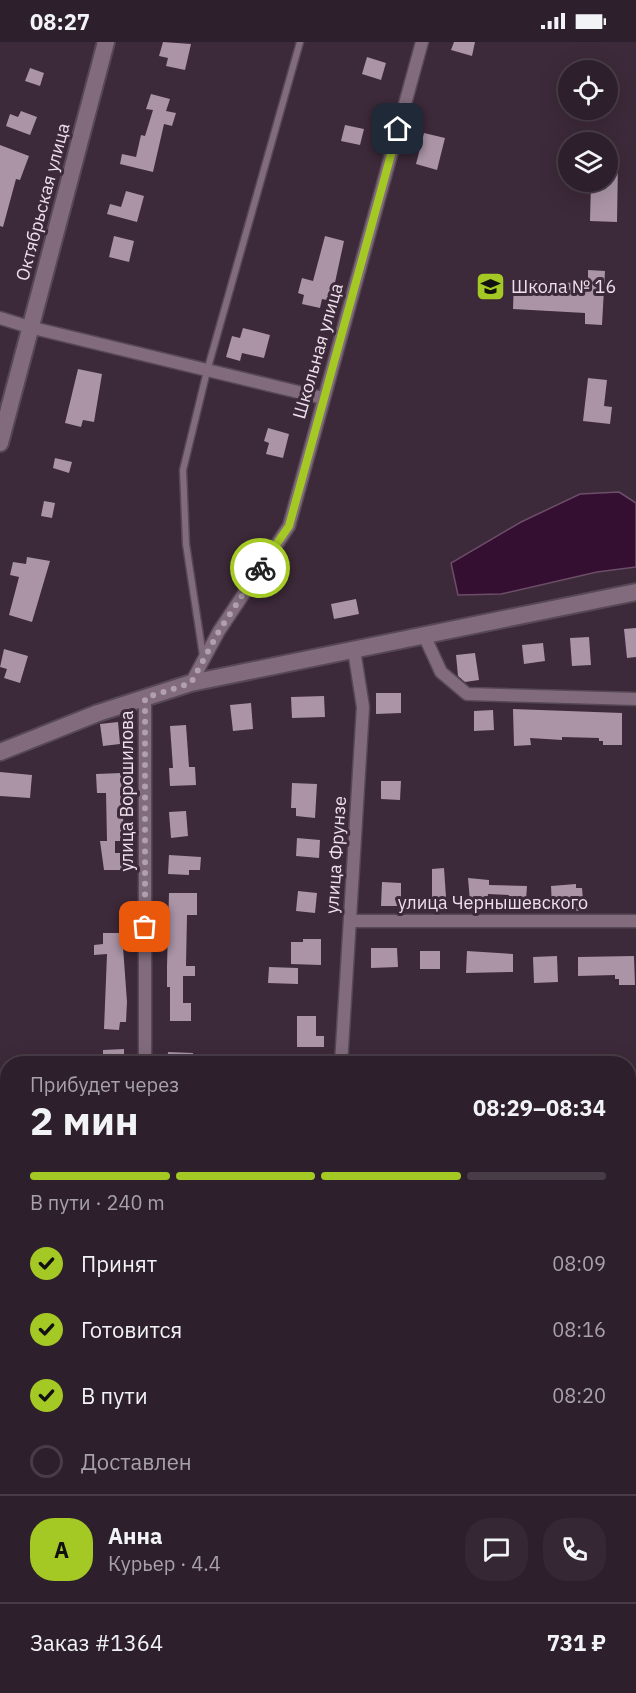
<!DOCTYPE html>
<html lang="ru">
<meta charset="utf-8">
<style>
body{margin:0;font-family:"IBM Plex Sans",sans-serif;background:#352733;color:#f1f3f6;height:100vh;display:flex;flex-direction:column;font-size:22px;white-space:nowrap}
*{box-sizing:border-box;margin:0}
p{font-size:20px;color:#a7a2a9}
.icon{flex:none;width:33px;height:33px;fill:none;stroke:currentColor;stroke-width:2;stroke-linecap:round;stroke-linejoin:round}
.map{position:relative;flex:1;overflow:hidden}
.details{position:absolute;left:0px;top:1014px;width:636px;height:638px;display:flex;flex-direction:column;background:#2d1f2b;border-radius:24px 24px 0 0;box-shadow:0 6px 24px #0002,0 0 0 2px #483d47}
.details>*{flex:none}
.tools{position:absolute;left:558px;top:18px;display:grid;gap:12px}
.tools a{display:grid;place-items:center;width:60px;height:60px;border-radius:50%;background:#2d1f2b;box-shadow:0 6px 24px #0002,0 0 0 2px #483d47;font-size:30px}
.pin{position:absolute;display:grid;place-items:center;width:51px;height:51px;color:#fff;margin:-26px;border-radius:12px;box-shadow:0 3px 9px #0006}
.courier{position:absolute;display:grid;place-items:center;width:60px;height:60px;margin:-30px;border:4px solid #a4c824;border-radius:50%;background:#fff;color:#222;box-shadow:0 2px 8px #0007}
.head em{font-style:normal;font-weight:700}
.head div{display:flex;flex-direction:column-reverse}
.head{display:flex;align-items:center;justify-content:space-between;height:102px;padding:0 30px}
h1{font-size:39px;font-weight:700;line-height:45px}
.bar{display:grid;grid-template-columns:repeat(4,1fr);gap:9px 6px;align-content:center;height:72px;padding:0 30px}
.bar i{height:8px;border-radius:4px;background:#483d47}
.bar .active{background:#a4c824}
.bar p{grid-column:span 4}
.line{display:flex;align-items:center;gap:15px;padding:0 30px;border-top:2px solid #483d47}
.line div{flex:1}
.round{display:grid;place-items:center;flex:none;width:63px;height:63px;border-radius:24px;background:#352733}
ol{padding:0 30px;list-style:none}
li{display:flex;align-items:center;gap:18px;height:66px}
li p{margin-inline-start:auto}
li .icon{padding:6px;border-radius:50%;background:#a4c824;color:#111;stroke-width:4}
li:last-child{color:#a7a2a9}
li i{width:33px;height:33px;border:3px solid #483d47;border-radius:50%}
.status{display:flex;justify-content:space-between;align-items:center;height:42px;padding:0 30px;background:#2d1f2b;direction:ltr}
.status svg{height:16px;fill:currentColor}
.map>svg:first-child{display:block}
.water{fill:#350f31;stroke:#6c4e68;stroke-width:1.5}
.building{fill:#aa94a6}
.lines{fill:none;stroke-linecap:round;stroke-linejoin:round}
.lane-casing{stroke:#574855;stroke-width:9}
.street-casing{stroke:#574855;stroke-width:15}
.secondary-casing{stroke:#574855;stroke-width:20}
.lane{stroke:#816b7d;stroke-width:6}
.street{stroke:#816b7d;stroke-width:12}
.secondary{stroke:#816b7d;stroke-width:16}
.done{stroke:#afa0ac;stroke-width:6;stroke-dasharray:0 10.8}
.route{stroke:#a4c824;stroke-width:8}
.labels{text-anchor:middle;stroke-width:6;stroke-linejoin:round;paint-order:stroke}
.street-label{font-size:18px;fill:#ede0ea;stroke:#3c2939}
.poi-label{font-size:18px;fill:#ede0ea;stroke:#3c2939;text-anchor:start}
</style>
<div class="status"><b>08:27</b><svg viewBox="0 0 49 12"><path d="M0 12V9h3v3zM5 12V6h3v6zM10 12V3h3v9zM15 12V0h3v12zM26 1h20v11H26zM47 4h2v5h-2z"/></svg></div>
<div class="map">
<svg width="636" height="1651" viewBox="0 0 636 1651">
<rect width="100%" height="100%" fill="#3c2939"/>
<polygon class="water" points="619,450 636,461 636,525 597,530 501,552 458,553 451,521 521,480 580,452"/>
<g class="building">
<polygon points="163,0 191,2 185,28 166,24 168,16 159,14"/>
<polygon points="454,0 475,0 472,14 451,8"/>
<polygon points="367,15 386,21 381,38 362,32"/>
<polygon points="30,26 44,31 40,44 25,39"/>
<polygon points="151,52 170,57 166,69 176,71 172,84 164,82 153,130 120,122 122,112 136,115 141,93 145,94 153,68 146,67"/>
<polygon points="21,69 37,75 30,93 6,84 10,72 18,75"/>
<polygon points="345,83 364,87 360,103 341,99"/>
<polygon points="424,91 445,96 437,128 416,122"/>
<polygon points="0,103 29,114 20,138 16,137 3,185 0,184"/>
<polygon points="608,121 618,121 617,180 590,179 591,140 608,140"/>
<polygon points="126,149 144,154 137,180 107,172 110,162 121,165"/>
<polygon points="114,194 134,199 129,220 109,215"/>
<polygon points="325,194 344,199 331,259 322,257 320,266 302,262 304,253 298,251 302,236 313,239"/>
<polygon points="588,228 605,229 602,283 585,282 585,271 513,267 514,237 588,242"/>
<polygon points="243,286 270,293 264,316 242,311 240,319 226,315 232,294 240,296"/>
<polygon points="78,327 102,332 94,380 83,378 81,385 65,381"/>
<polygon points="588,336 607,338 604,364 612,365 610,382 583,379"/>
<polygon points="268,386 289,392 283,416 266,412 269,401 264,399"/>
<polygon points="55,416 72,420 69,431 53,426"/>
<polygon points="44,459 55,461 52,476 41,474"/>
<polygon points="27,515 50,519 32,580 9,573 19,535 10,533 13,520 26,522"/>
<polygon points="356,557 359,572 334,577 331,562"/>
<polygon points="636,586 636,615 627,616 624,587"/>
<polygon points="589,595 591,623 572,624 570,596"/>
<polygon points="543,601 545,619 524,622 522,603"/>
<polygon points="4,607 28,614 20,641 4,636 7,627 0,625"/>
<polygon points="475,611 479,638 465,640 458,634 456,613"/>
<polygon points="376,651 401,651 401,671 376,672"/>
<polygon points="324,654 325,675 292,676 291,655"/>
<polygon points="251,661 253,687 233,689 230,663"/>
<polygon points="513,667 622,671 622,703 603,703 603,699 599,699 599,696 562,695 562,698 530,696 531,703 514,704"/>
<polygon points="493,668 494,688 474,689 474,669"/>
<polygon points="118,680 120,702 103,704 100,682"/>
<polygon points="186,683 189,725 195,725 196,743 170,744 169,726 173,726 170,684"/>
<polygon points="0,730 32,733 30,756 0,754"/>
<polygon points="121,731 124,795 122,799 115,799 115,811 122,811 122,828 104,828 100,799 107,799 106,751 97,751 96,732"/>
<polygon points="381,739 401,739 400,758 381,757"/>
<polygon points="292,741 317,742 315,776 296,774 296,766 291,766"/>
<polygon points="186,769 188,794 171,796 169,770"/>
<polygon points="297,796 320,798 319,816 296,814"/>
<polygon points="169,813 201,815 200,828 189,828 189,833 168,832"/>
<polygon points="444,826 446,855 432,856 432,827"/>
<polygon points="468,836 489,838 489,843 527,844 526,858 508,858 509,853 488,852 487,860 470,859"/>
<polygon points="382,840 401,841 401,864 381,864"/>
<polygon points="576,842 576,846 582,846 584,868 574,869 574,864 552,865 551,844"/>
<polygon points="298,849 317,851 315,871 296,869"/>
<polygon points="169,851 197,851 197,873 187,873 186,924 195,924 195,934 183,934 183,961 191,961 191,979 170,979 170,945 167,945 167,924"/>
<polygon points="103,891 122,891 127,960 126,980 120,980 119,988 104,987 107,912 94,913 94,903 103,902"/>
<polygon points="303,897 321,897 321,923 291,922 291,900 303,900"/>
<polygon points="371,906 397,906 398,925 371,926"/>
<rect x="420" y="909" width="20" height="18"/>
<polygon points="467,909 513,912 513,930 466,931"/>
<polygon points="557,914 558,940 534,941 533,915"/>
<polygon points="634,914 635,943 619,943 619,937 615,937 615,933 578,934 578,915"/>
<polygon points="269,925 298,926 298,942 268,941"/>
<polygon points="297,974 316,974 316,994 324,994 324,1005 297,1005"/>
<polygon points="124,1007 124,1021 103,1022 103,1008"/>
<polygon points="168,1010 193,1011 193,1022 167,1022"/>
</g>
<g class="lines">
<defs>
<g id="lane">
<polyline points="203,614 186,502 183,428 207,329 300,0"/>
<polyline points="0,1043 8,1043"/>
</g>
<g id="street">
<polyline points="0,276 29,285 323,356"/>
<polyline points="424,593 441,630 467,652 636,657"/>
<polyline points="191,641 219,589 289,484 422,0"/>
<polyline points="145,656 145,1022"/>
<polyline points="350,879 636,879"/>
<polyline points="341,1022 363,665 354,608"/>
<polyline points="628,1084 636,1084"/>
<polyline points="0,1305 8,1306"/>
<polyline points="628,1340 636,1339"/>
<polyline points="292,1651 292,1644"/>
</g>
<g id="secondary">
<polyline points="0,401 106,0"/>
<polyline points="0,710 98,671 191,641 636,550"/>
</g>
</defs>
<use href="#lane" class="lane-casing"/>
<use href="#street" class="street-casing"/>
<use href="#secondary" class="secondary-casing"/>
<use href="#lane" class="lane"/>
<use href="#street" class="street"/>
<use href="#secondary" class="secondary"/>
</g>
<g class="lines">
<polyline class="done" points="145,885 145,656 191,641 219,589 260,526"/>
<polyline class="route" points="260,526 289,484 398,87"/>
</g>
<defs>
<symbol id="school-square" viewBox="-11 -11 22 22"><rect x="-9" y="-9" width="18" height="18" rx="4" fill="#a4c824" stroke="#3c2939"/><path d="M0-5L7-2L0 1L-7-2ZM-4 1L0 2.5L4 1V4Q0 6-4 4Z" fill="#111"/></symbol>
</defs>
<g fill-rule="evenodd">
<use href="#school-square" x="474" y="228" width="33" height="33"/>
</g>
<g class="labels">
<g class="street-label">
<text transform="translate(43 160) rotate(-75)" y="6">Октябрьская улица</text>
<text transform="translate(318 309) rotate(-74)" y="6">Школьная улица</text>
<text transform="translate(127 749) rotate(-90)" y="6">улица Ворошилова</text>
<text transform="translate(336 813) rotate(-86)" y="6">улица Фрунзе</text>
<text x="493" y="867">улица Чернышевского</text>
</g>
<g class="poi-label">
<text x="511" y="251">Школа № 16</text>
</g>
</g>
</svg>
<div class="tools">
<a><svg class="icon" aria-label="locate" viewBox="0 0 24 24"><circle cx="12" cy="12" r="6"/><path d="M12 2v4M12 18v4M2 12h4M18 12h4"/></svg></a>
<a><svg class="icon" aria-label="layers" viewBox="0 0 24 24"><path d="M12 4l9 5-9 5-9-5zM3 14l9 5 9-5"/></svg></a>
</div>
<div class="pin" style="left:145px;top:885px;background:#ea580c"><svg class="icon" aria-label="bag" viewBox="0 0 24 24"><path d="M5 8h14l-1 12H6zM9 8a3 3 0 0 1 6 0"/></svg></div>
<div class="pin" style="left:398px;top:87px;background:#1f2937"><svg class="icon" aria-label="home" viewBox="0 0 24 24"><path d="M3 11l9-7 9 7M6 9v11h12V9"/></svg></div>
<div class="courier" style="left:260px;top:526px"><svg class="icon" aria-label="bike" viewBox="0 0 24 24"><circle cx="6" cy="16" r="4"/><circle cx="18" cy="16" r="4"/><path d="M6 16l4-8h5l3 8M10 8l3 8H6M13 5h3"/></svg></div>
<section class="details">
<div class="head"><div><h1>2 мин</h1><p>Прибудет через</p></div><em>08:29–08:34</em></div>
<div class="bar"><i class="active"></i><i class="active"></i><i class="active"></i><i></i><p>В пути · 240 m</p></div>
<ol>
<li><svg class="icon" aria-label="check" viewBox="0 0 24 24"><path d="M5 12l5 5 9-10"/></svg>Принят<p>08:09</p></li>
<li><svg class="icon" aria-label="check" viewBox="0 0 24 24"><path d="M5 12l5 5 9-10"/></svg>Готовится<p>08:16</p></li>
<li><svg class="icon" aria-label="check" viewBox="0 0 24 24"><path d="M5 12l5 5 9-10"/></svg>В пути<p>08:20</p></li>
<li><i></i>Доставлен</li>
</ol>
<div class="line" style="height:108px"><b class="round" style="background:#a4c824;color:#111">А</b><div><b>Анна</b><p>Курьер · 4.4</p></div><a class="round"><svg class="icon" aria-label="chat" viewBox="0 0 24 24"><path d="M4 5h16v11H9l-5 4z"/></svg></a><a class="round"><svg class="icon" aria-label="phone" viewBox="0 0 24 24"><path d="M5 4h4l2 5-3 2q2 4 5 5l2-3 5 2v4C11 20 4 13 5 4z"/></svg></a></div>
<div class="line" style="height:78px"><div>Заказ #1364</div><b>731 ₽</b></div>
</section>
</div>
